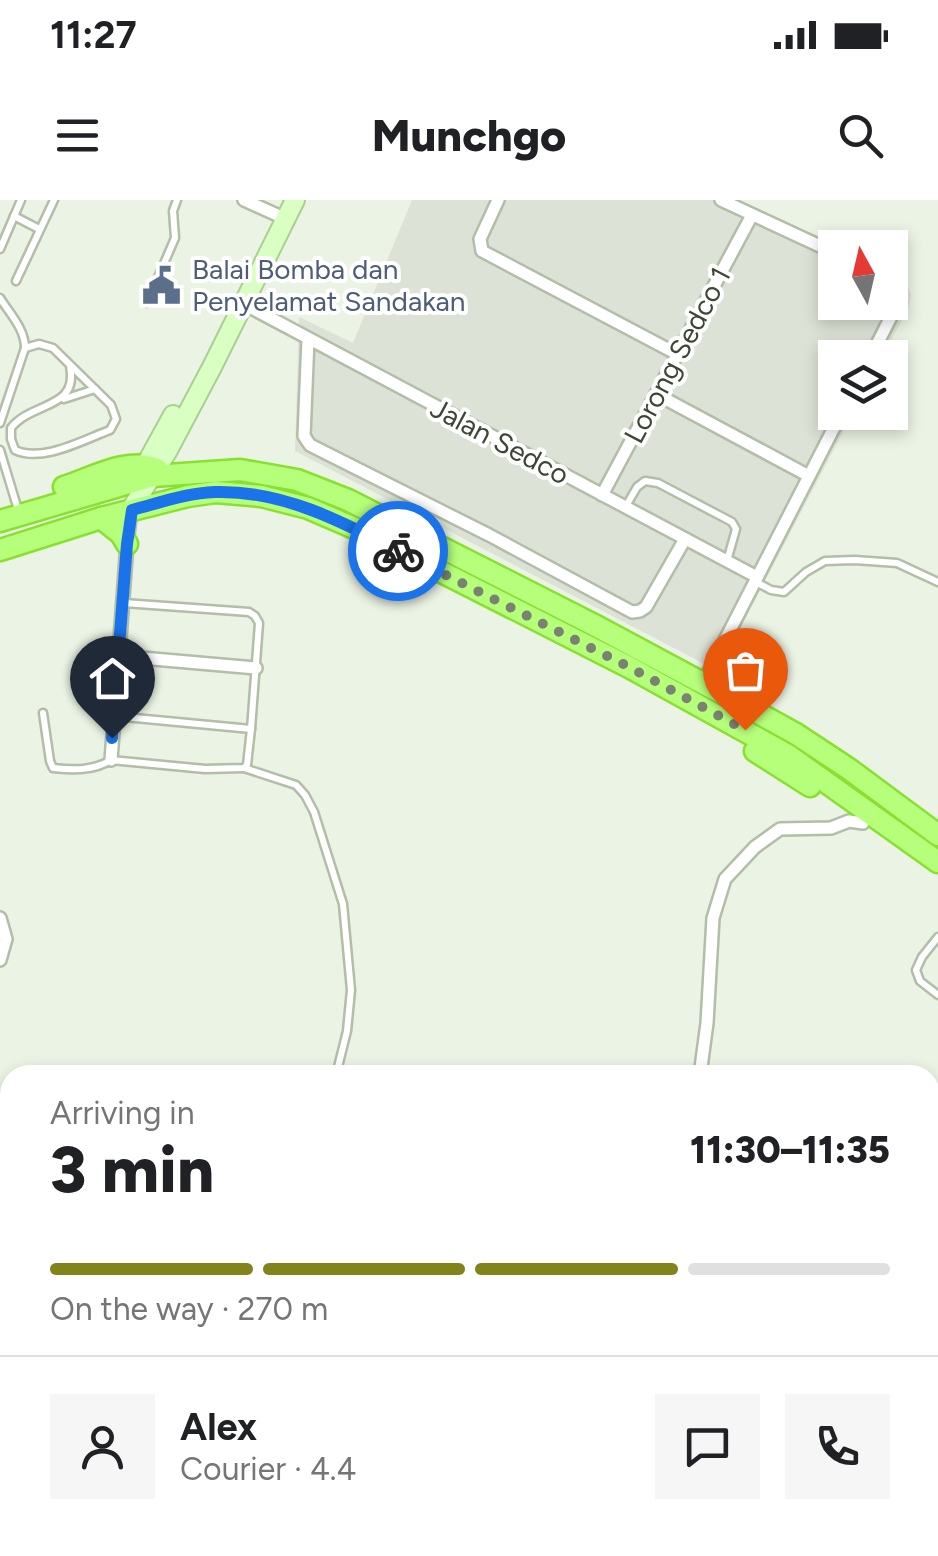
<!DOCTYPE html>
<meta charset="utf-8">
<style>
body{margin:0;font-family:Figtree,sans-serif;background:#f6f6f6;color:#202124;height:100vh;display:flex;flex-direction:column;font-size:38px;white-space:nowrap}
*{box-sizing:border-box;margin:0}
p{font-size:32px;color:#757577}
.icon{flex:none;width:55px;height:55px;fill:none;stroke:currentColor;stroke-width:2;stroke-linecap:round;stroke-linejoin:round}
.map{position:relative;flex:1;overflow:hidden}
.side{position:absolute;left:0px;top:865px;width:940px;height:492px;display:flex;flex-direction:column;background:#fff;border-radius:30px 30px 0 0;box-shadow:0 5px 15px #0003}
.side>*{flex:none}
.needle{width:65px;rotate:352deg}
.tools{position:absolute;left:818px;top:30px;display:grid;gap:20px}
.tools a{display:grid;place-items:center;width:90px;height:90px;border-radius:0px;background:#fff;box-shadow:0 5px 15px #0003;font-size:50px}
.pin{position:absolute;display:grid;place-items:center;width:85px;height:85px;color:#fff;margin:-102px -42px;border-radius:50% 50% 50% 0;rotate:-45deg;box-shadow:0 0 10px #0007}
.pin .icon{rotate:45deg}
.courier{position:absolute;display:grid;place-items:center;width:100px;height:100px;margin:-50px;border:8px solid #1a73e8;border-radius:50%;background:#fff;color:#222;box-shadow:0 2px 12px #0007}
.summary em{font-style:normal;font-weight:800}
.summary div{display:flex;flex-direction:column-reverse}
.summary{display:flex;align-items:center;justify-content:space-between;height:170px;padding:0 50px}
h1{font-size:65px;font-weight:800;line-height:75px}
.bar{display:grid;grid-template-columns:repeat(4,1fr);gap:15px 10px;align-content:center;height:120px;padding:0 50px}
.bar i{height:12px;border-radius:8px;background:#e0e0e0}
.bar .current{background:#82841b}
.bar p{grid-column:span 4}
.line{display:flex;align-items:center;gap:25px;padding:0 50px;border-top:2px solid #e0e0e0}
.line div{flex:1}
.round{display:grid;place-items:center;flex:none;width:105px;height:105px;border-radius:0px;background:#f6f6f6}
.status{display:flex;justify-content:space-between;align-items:center;height:70px;padding:0 50px;background:#fff;direction:ltr}
.status svg{height:28px;fill:currentColor}
header{display:flex;justify-content:space-between;align-items:center;height:130px;padding:0 50px;background:#fff;font-size:45px;font-weight:800}
.map>svg:first-child{display:block}
.residential{fill:#dbe7d2}
.industrial{fill:#dde2d6}
.green{fill:#ace8bf}
.lines{fill:none;stroke-linecap:round;stroke-linejoin:round}
.stream{stroke:#b69ff1;stroke-width:4}
.service-casing{stroke:#b2bea7;stroke-width:11}
.minor-casing{stroke:#b2bea7;stroke-width:16}
.secondary-casing{stroke:#aad091;stroke-width:22}
.trunk-casing{stroke:#89e031;stroke-width:25}
.service{stroke:#fff;stroke-width:6}
.minor{stroke:#fff;stroke-width:11}
.secondary{stroke:#d9ffc2;stroke-width:18}
.trunk{stroke:#b6ff7a;stroke-width:20}
.done{stroke:#7a8272;stroke-width:10;stroke-dasharray:0 18}
.route{stroke:#1a73e8;stroke-width:12}
.labels{text-anchor:middle;stroke-width:8;stroke-linejoin:round;paint-order:stroke}
.service-label{font-size:28px;fill:#4e5e75;stroke:#fff;text-anchor:start}
.street-label{font-size:28px;fill:#3d4534;stroke:#fff}
</style>
<div class="status"><b>11:27</b><svg viewBox="0 0 49 12"><path d="M0 12V9h3v3zM5 12V6h3v6zM10 12V3h3v9zM15 12V0h3v12zM26 1h20v11H26zM47 4h2v5h-2z"/></svg></div>
<header><svg class="icon" aria-label="menu" viewBox="0 0 24 24"><path d="M4 6h16M4 12h16M4 18h16"/></svg>Munchgo<svg class="icon" aria-label="search" viewBox="0 0 24 24"><circle cx="10" cy="10" r="6"/><path d="M15 15l6 6"/></svg></header>
<div class="map">
<svg width="938" height="1356" viewBox="0 0 938 1356">
<rect width="100%" height="100%" fill="#ebf3e4"/>
<polygon class="residential" points="938,1033 938,1356 931,1356 933,1038"/>
<polygon class="industrial" points="412,0 735,0 842,47 835,48 835,102 890,102 890,68 902,77 908,86 911,95 909,107 882,157 835,158 835,212 853,213 718,471 295,251 299,117 353,143"/>
<polygon class="green" points="933,1068 931,1356 833,1356 822,1348 930,1348 930,1070"/>
<g class="lines">
<g class="stream">
<polyline points="0,1188 10,1188"/>
<polyline points="54,1356 57,1348"/>
</g>
<defs>
<g id="service">
<polyline points="14,16 39,29"/>
<polyline points="0,49 21,0"/>
<polyline points="16,81 54,0"/>
<path d="M0 98C10 114 25 129 25 148L0 223"/>
<polyline points="147,103 175,38 173,11 177,0"/>
<path d="M25 148 39 144 53 148 111 205 116 219 110 230C83 240 42 263 15 250L11 239V228C32 201 79 210 70 166"/>
<polyline points="64,199 95,189"/>
<polyline points="0,250 19,313"/>
<polyline points="626,306 637,287 645,281 658,283 732,322 736,329 727,361"/>
<polyline points="756,382 771,390 784,392 806,372 825,361 855,360 897,363 938,382"/>
<path d="M43 513 50 561 53 568C74 570 93 571 111 560L205 569 244 568 247 565 251 529"/>
<polyline points="114,516 251,529 259,423 255,416 249,412 124,403"/>
<polyline points="244,568 296,585 305,595 314,612 343,704 351,790 347,831 336,875"/>
<polyline points="938,737 922,757 916,770 920,781 938,795"/>
<polyline points="293,1348 305,1356"/>
</g>
<g id="minor">
<polyline points="244,0 286,19"/>
<polyline points="498,0 480,39 482,51 677,154"/>
<polyline points="721,0 835,53"/>
<polyline points="244,104 757,377"/>
<polyline points="308,139 304,236 310,245 489,335 632,412 640,411 646,407 685,339"/>
<polyline points="870,158 899,101 899,89 890,79"/>
<polyline points="656,194 809,276"/>
<polyline points="602,295 752,15"/>
<polyline points="119,456 256,468"/>
<polyline points="703,483 842,212"/>
<polyline points="111,560 127,344 131,309"/>
<polyline points="0,718 6,739 0,760"/>
<polyline points="700,875 707,823 713,718 725,679 755,647 780,629 831,628 849,621 863,623"/>
<polyline points="561,1356 573,1348"/>
<polyline points="695,1356 696,1348"/>
</g>
<g id="secondary">
<polyline points="140,275 173,215"/>
<polyline points="131,309 167,252 212,167 295,0"/>
</g>
<g id="trunk">
<path d="M64 287C92 278 128 257 157 269"/>
<polyline points="101,318 121,334 127,344"/>
<polyline points="0,321 153,276 240,270 297,280 348,300 596,426 749,508 796,534 849,569 938,635"/>
<polyline points="0,350 101,318 188,296 216,292 239,294 261,296 308,308 359,330 629,467 788,555 938,662"/>
<polyline points="755,551 810,586"/>
</g>
</defs>
<use href="#service" class="service-casing"/>
<use href="#minor" class="minor-casing"/>
<use href="#secondary" class="secondary-casing"/>
<use href="#trunk" class="trunk-casing"/>
<use href="#service" class="service"/>
<use href="#minor" class="minor"/>
<use href="#secondary" class="secondary"/>
<use href="#trunk" class="trunk"/>
</g>
<g class="lines">
<polyline class="done" points="398,351 629,467 745,530"/>
<path class="route" d="M112 538 127 344 132 310C159 303 187 293 215 292 281 290 342 321 398 351"/>
</g>
<defs>
<symbol id="civic-bare" viewBox="-9 -9 18 18"><path d="M-.6-6.5H3V-4.5H.6V-3L4-1V1h2V6H-6V1h2V-1L-.6-3ZM-1.2 2.5V6h2.4V2.5Z" fill="#5c6f8a" stroke="#fff" stroke-width="2.5" paint-order="stroke"/></symbol>
</defs>
<g fill-rule="evenodd">
<use href="#civic-bare" x="134" y="58" width="55" height="55"/>
</g>
<g class="labels">
<g class="service-label">
<text x="192" y="79">Balai Bomba dan<tspan x="192" dy="32">Penyelamat Sandakan</tspan></text>
</g>
<g class="street-label">
<text transform="translate(677 155) rotate(-62)" y="10">Lorong Sedco 1</text>
<text transform="translate(500 241) rotate(28)" y="10">Jalan Sedco</text>
</g>
</g>
</svg>
<div class="tools">
<a><svg class="needle" viewBox="-14 -14 28 28"><path d="M0-13l5 13h-10z" fill="#e53935"/><path d="M0 13l5-13h-10z" fill="#757577"/></svg></a>
<a><svg class="icon" aria-label="layers" viewBox="0 0 24 24"><path d="M12 4l9 5-9 5-9-5zM3 14l9 5 9-5"/></svg></a>
</div>
<div class="pin" style="left:745px;top:530px;background:#ea580c"><svg class="icon" aria-label="bag" viewBox="0 0 24 24"><path d="M5 8h14l-1 12H6zM9 8a3 3 0 0 1 6 0"/></svg></div>
<div class="pin" style="left:112px;top:538px;background:#1f2937"><svg class="icon" aria-label="home" viewBox="0 0 24 24"><path d="M3 11l9-7 9 7M6 9v11h12V9"/></svg></div>
<div class="courier" style="left:398px;top:351px"><svg class="icon" aria-label="bike" viewBox="0 0 24 24"><circle cx="6" cy="16" r="4"/><circle cx="18" cy="16" r="4"/><path d="M6 16l4-8h5l3 8M10 8l3 8H6M13 5h3"/></svg></div>
<section class="side">
<div class="summary"><div><h1>3 min</h1><p>Arriving in</p></div><em>11:30–11:35</em></div>
<div class="bar"><i class="current"></i><i class="current"></i><i class="current"></i><i></i><p>On the way · 270 m</p></div>
<div class="line" style="height:180px"><a class="round"><svg class="icon" aria-label="person" viewBox="0 0 24 24"><circle cx="12" cy="8" r="4"/><path d="M4 21q1-7 8-7t8 7"/></svg></a><div><b>Alex</b><p>Courier · 4.4</p></div><a class="round"><svg class="icon" aria-label="chat" viewBox="0 0 24 24"><path d="M4 5h16v11H9l-5 4z"/></svg></a><a class="round"><svg class="icon" aria-label="phone" viewBox="0 0 24 24"><path d="M5 4h4l2 5-3 2q2 4 5 5l2-3 5 2v4C11 20 4 13 5 4z"/></svg></a></div>
</section>
</div>
